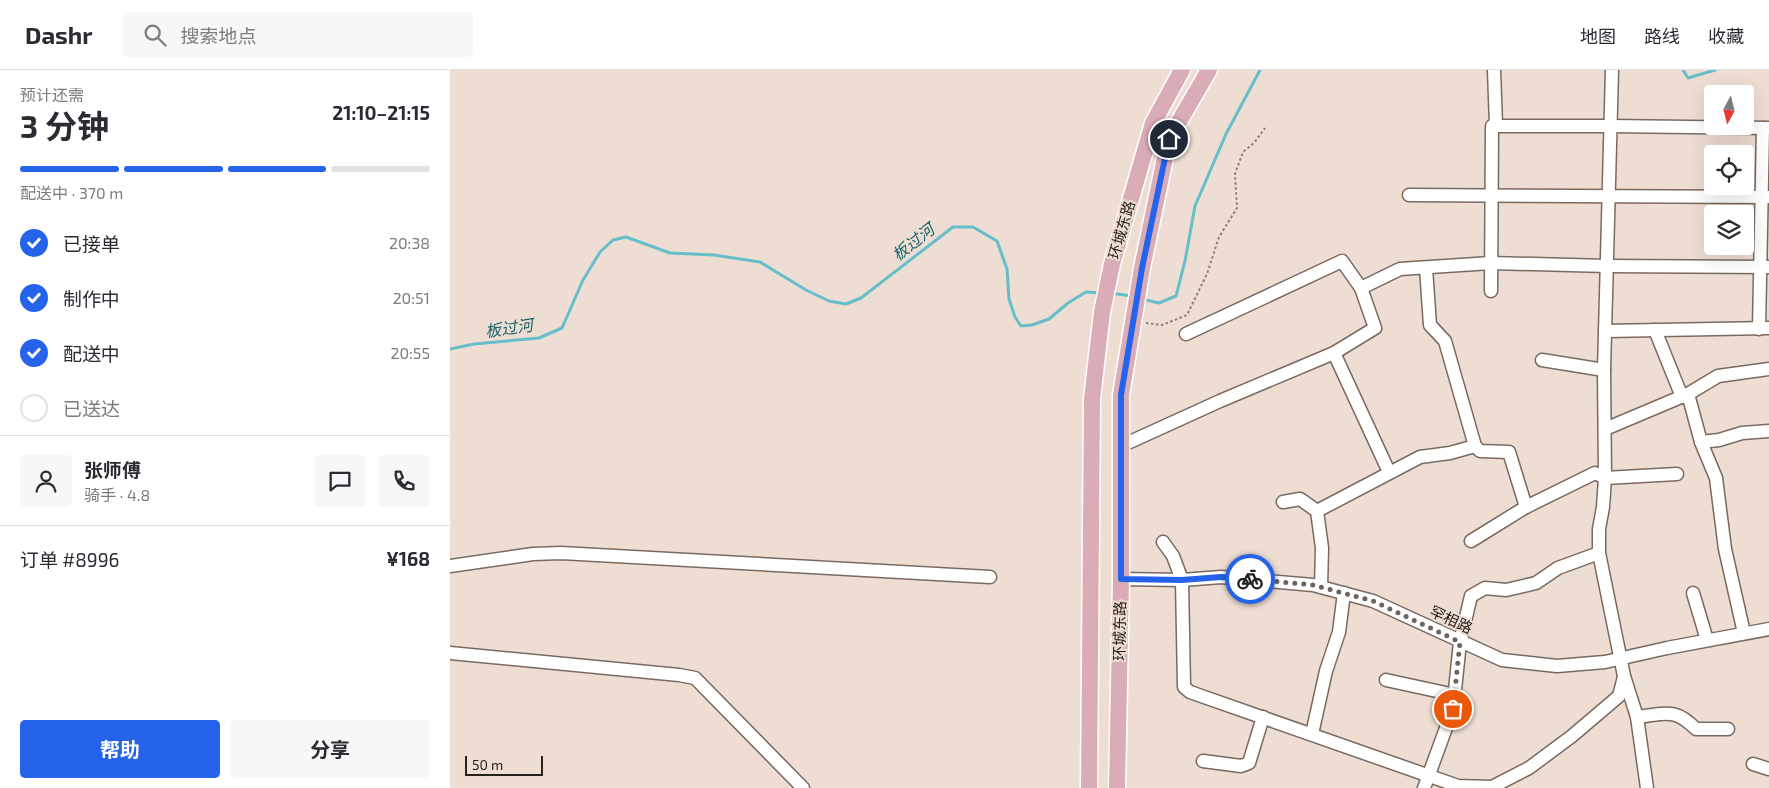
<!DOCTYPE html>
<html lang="zh">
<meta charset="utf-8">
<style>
body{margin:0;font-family:"Exo 2","Noto Sans SC",sans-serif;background:#f7f7f7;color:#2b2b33;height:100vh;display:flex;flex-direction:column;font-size:19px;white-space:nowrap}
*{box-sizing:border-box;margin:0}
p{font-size:16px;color:#7c7c81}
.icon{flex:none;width:28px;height:28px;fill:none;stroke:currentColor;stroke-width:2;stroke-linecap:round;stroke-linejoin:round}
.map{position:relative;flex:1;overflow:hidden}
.panel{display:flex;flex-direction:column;background:#fff;width:450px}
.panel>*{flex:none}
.needle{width:32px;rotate:187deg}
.buttons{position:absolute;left:1254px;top:15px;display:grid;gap:10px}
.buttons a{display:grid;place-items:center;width:50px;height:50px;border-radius:5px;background:#fff;box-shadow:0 5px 20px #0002;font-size:25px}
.scale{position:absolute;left:15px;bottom:12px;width:78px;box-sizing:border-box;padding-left:5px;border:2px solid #27211d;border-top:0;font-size:14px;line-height:18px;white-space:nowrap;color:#27211d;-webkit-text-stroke:4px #eeddd2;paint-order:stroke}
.pin{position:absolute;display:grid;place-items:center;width:42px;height:42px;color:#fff;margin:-21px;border:2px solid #fff;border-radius:50%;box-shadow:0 1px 5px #0007}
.courier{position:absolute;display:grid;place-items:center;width:50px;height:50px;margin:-25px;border:4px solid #2563eb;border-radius:50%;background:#fff;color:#222;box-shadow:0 1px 6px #0007}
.head em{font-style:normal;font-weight:700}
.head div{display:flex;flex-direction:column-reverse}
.head{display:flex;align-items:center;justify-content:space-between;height:85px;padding:0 20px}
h1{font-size:32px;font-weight:700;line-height:38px}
.bar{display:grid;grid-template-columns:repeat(4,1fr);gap:8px 5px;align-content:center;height:60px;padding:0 20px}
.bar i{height:6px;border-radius:4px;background:#e1e1e2}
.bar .on{background:#2563eb}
.bar p{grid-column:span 4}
.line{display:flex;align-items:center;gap:12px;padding:0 20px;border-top:1px solid #e1e1e2}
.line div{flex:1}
.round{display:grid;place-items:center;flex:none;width:52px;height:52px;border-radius:5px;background:#f7f7f7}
ol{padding:0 20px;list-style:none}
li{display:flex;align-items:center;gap:15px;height:55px}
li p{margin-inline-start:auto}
li .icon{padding:5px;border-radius:50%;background:#2563eb;color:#fff;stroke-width:4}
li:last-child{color:#7c7c81}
li i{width:28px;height:28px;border:2px solid #e1e1e2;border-radius:50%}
.primary-button{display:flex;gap:10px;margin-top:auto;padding:10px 20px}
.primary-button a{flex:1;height:58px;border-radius:5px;background:#2563eb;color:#fff;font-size:20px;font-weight:700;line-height:58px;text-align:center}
.primary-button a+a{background:#f7f7f7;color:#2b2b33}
header{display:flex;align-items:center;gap:30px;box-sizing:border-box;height:70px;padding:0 25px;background:#fff;border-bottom:1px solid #e1e1e2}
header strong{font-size:24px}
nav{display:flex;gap:28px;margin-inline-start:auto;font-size:18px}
.search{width:350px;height:45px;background:#f7f7f7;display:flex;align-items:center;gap:12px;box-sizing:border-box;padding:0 18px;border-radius:5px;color:#7c7c81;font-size:19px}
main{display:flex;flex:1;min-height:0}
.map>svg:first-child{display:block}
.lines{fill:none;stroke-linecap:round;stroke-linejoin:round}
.stream{stroke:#65bec9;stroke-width:3}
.minor-casing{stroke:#796a60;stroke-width:15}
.major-casing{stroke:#fff;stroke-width:19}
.path{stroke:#8b7f78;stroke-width:2;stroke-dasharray:2.5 2.5;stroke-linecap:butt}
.minor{stroke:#fff;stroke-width:12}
.major{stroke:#daadb6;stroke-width:16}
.done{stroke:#6d635c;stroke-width:5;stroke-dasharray:0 9}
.route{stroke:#2563eb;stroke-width:6}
.labels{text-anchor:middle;stroke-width:4;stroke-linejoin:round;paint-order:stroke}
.street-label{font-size:15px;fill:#27211d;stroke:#eeddd2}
.water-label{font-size:16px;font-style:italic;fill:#19636b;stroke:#eeddd2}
</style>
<header>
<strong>Dashr</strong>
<div class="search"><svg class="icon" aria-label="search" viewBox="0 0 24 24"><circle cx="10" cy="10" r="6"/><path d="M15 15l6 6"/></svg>搜索地点</div>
<nav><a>地图</a><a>路线</a><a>收藏</a></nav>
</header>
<main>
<section class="panel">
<div class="head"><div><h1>3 分钟</h1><p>预计还需</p></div><em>21:10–21:15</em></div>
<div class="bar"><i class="on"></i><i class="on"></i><i class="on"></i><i></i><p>配送中 · 370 m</p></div>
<ol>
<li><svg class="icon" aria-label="check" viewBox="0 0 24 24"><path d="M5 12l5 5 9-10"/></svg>已接单<p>20:38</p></li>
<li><svg class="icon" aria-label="check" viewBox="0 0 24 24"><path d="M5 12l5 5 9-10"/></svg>制作中<p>20:51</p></li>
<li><svg class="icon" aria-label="check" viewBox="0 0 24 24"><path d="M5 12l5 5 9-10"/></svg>配送中<p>20:55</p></li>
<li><i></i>已送达</li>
</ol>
<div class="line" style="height:90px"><a class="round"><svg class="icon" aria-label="person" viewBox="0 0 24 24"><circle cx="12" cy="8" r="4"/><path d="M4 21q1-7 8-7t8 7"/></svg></a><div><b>张师傅</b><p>骑手 · 4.8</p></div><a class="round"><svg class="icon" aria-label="chat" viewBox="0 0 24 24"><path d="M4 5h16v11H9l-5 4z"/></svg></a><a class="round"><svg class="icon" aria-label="phone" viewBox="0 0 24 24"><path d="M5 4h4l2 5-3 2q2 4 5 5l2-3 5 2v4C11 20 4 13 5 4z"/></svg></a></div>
<div class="line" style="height:65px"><div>订单 #8996</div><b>¥168</b></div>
<div class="primary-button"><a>帮助</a><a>分享</a></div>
</section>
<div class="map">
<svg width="1319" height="718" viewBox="0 0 1319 718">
<rect width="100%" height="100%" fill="#eeddd2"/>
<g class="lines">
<g class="stream">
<polyline points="1233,0 1238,8 1265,0"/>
<polyline points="660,223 681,226"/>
<polyline points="692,229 709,233 726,226 735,191 745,136 776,64 810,0"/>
<polyline points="0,279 24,274 89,268 112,258 133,210 150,182 163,170 176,167 220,183 264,185 310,192 356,220 379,231 396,234 411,228 503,157 523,157 547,171 557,199 559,229 565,247 571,256 582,255 599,249 618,233 636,222 651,223"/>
</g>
<defs>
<g id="minor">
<polyline points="1044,0 1046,56"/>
<polyline points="1162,0 1154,300 1155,408 1153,437 1149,459 1149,483 1174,606 1187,647 1197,718"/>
<polyline points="959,125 1319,127"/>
<polyline points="976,198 980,255 995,271 1025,376 1030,381 1059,382 1076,437"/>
<polyline points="911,218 950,199 1041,193 1157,196 1319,197"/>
<polyline points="1041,221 1042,56 1160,56 1319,58"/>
<polyline points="1309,259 1313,58"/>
<polyline points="1205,260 1232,327"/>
<polyline points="1155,261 1319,258"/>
<polyline points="884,283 939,402"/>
<polyline points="1092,290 1154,300"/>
<polyline points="1238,324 1251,372 1266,408 1275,479 1294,563"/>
<polyline points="1155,359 1238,324 1268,306 1319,299"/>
<polyline points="1251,372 1269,370 1292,363 1319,361"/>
<polyline points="671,376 770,331 884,283 925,258 911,218 892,191 736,264"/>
<polyline points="833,432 850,429 867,441"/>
<polyline points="1021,471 1076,437 1145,403 1155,408 1227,404"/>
<polyline points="713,472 723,486 732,510 734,617 740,622 1008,716 1042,717 1079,698 1122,666 1169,626 1174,607"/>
<polyline points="0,496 83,484 111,483 540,507"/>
<polyline points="671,509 732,510 771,507 863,515 923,531 1052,590 1107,596 1155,592 1217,578 1319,559"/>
<polyline points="871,517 872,478 867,441 970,387 1000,383 1025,376"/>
<polyline points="1243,523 1257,570"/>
<polyline points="0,583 229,605 245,608 353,718"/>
<polyline points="936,610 1005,625"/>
<path d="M1187 647C1216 644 1224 637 1246 659H1278"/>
<polyline points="862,664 876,601 889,562 894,523"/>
<polyline points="753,691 791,696 799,693 813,647"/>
<polyline points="1303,694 1319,699"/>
<polyline points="974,718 1003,639 1010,572 1021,526 1035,518 1056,520 1086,513 1108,498 1149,483"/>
</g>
<g id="major">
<polyline points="639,718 642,329 652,242 662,194 703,53 732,0"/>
<polyline points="667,718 671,509 671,325 692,198 719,69 759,0"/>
</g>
</defs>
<use href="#minor" class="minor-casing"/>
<use href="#major" class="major-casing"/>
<polyline class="path" points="696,253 712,255 737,245 757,204 769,167 787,138 785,104 793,82 804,73 815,58"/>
<use href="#minor" class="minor"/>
<use href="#major" class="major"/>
</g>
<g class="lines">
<polyline class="done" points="800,509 863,515 923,531 1010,572 1003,639"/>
<polyline class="route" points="719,69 692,198 671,325 671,509 732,510 771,507 800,509"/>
</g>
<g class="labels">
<g class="street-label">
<text transform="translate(672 160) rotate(-74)" y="5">环城东路</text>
<text transform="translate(1001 550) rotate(25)" y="5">罕相路</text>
<text transform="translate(670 561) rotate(-89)" y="5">环城东路</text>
</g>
<g class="water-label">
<text transform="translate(463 172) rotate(-38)" y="6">板过河</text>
<text transform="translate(59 258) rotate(-8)" y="6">板过河</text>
</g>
</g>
</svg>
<div class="buttons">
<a><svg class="needle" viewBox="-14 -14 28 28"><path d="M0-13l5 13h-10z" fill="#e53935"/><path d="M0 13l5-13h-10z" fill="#7c7c81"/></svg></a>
<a><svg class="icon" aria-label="locate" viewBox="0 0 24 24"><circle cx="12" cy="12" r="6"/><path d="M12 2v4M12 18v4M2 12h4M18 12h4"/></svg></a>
<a><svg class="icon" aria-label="layers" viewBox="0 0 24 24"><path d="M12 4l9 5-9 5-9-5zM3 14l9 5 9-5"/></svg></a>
</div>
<div class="scale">50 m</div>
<div class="pin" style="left:1003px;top:639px;background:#ea580c"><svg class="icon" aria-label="bag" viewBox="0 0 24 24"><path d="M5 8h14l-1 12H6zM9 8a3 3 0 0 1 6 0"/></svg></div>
<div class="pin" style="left:719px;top:69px;background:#1f2937"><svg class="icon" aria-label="home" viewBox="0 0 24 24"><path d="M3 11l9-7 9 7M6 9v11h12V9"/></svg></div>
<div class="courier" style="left:800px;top:509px"><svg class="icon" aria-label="bike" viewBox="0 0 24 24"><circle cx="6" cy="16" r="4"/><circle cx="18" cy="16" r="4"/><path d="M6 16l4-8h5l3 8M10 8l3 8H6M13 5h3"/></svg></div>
</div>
</main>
